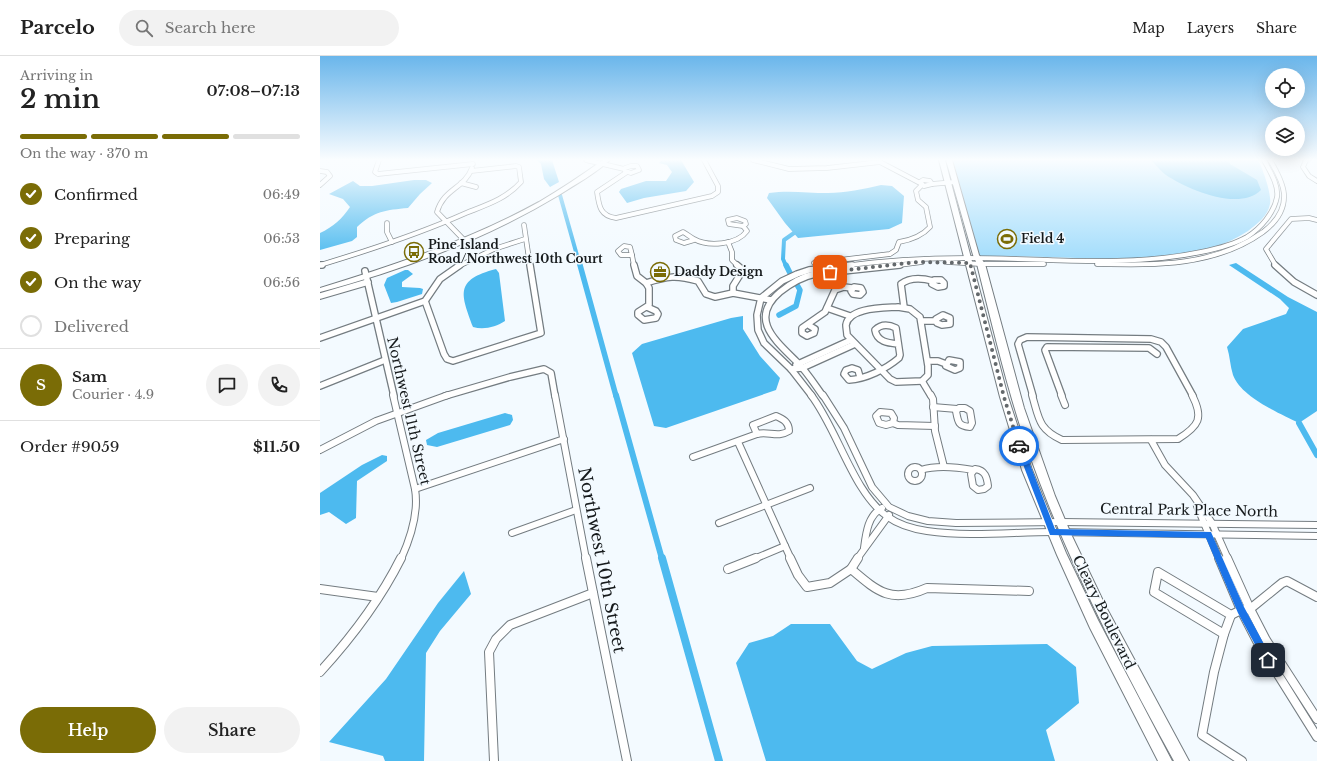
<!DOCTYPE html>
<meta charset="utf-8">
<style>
body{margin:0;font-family:"Libre Baskerville",serif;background:#f2f2f2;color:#222;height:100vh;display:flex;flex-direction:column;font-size:15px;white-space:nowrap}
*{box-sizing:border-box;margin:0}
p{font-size:13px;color:#767676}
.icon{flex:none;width:22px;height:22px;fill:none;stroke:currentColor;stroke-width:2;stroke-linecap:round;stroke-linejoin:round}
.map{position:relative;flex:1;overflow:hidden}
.details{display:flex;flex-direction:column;background:#fff;width:320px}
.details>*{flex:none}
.buttons{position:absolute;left:945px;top:12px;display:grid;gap:8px}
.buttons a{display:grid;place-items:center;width:40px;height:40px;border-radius:50%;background:#fff;box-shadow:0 4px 16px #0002;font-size:20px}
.pin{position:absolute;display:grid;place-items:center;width:34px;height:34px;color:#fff;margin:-17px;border-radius:8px;box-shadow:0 2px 6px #0006}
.courier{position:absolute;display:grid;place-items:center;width:40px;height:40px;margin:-20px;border:3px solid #1a73e8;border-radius:50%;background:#fff;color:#222;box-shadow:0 1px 5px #0007}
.head em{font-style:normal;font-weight:600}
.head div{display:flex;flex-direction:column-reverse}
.head{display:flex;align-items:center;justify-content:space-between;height:68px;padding:0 20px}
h1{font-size:26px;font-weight:600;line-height:30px}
.bar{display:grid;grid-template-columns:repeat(4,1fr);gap:6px 4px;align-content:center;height:48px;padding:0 20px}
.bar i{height:5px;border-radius:3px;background:#e0e0e0}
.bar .selected{background:#7a6c06}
.bar p{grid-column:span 4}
.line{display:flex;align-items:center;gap:10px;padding:0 20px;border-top:1px solid #e0e0e0}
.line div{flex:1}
.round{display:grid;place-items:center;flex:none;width:42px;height:42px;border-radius:21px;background:#f2f2f2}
ol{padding:0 20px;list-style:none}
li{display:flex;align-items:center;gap:12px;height:44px}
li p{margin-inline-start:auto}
li .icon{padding:4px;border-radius:50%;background:#7a6c06;color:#fff;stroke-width:4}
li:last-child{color:#767676}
li i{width:22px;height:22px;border:2px solid #e0e0e0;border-radius:50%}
.action{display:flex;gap:8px;margin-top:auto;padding:8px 20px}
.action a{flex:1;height:46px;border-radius:24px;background:#7a6c06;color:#fff;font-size:16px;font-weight:600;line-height:46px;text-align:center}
.action a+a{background:#f2f2f2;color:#222}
header{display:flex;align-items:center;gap:24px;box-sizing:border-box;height:56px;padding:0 20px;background:#fff;border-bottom:1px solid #e0e0e0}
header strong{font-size:19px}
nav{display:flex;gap:22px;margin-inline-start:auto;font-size:14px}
.search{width:280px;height:36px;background:#f2f2f2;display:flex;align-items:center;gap:10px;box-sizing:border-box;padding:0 14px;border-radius:22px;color:#767676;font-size:15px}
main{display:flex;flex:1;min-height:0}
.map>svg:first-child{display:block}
.green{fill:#a3ddfc}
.water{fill:#4dbaef}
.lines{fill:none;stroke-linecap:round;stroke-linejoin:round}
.canal-far3{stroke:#4dbaef;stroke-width:4}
.canal-far2{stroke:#4dbaef;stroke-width:5.5}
.canal-far1{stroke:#4dbaef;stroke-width:6}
.canal{stroke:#4dbaef;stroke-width:8}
.street-far3-casing{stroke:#747c81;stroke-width:5.5}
.street-far2-casing{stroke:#747c81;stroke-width:8}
.street-far1-casing{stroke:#747c81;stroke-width:8}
.street-casing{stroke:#747c81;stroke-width:10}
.secondary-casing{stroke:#747c81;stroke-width:2}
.street-far3{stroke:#fff;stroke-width:4}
.street-far2{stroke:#fff;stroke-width:5.5}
.street-far1{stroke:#fff;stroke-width:6}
.street{stroke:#fff;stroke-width:8}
.secondary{fill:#fff;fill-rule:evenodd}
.route{fill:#1a73e8}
.done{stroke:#63686b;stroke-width:4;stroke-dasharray:0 7.2}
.labels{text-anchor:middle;stroke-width:3;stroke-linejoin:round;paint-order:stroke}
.far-poi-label{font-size:12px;font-weight:bold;fill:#161a1c;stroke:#f3faff;text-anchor:start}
.street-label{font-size:14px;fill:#161a1c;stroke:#f3faff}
.near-street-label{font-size:17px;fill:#161a1c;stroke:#f3faff}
</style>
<header>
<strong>Parcelo</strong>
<div class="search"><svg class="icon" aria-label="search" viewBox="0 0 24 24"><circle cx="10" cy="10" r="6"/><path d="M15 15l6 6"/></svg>Search here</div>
<nav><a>Map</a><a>Layers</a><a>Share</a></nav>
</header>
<main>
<section class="details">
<div class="head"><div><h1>2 min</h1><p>Arriving in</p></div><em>07:08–07:13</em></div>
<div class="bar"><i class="selected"></i><i class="selected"></i><i class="selected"></i><i></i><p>On the way · 370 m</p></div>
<ol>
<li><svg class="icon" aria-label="check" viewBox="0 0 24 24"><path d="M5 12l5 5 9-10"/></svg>Confirmed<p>06:49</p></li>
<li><svg class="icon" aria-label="check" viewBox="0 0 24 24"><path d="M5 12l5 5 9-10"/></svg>Preparing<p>06:53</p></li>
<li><svg class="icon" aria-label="check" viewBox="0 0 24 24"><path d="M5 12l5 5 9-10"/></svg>On the way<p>06:56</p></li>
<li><i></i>Delivered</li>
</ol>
<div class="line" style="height:72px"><b class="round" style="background:#7a6c06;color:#fff">S</b><div><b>Sam</b><p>Courier · 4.9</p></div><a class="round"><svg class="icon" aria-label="chat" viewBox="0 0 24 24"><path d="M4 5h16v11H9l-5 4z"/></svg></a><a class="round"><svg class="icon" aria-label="phone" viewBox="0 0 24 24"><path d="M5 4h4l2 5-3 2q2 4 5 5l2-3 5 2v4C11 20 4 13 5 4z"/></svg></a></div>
<div class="line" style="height:52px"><div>Order #9059</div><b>$11.50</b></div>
<div class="action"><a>Help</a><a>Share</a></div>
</section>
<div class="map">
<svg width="997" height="705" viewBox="0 0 997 705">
<rect width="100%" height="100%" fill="#f3faff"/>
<path class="green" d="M633 104H938C943 113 952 139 950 148 948 160 937 168 928 175 878 208 814 203 757 202 724 201 692 200 659 200Z"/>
<g class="water">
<polygon points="217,104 232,104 239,126 230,131 224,123 221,108"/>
<polygon points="342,104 361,104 374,126 366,135 324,142 307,147 299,136 301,133 326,125 346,125 352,116 347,109 339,107"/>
<path d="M830 104H909L910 108 937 124 941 134C919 156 867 133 846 119 840 115 836 108 830 104Z"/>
<path d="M94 124H106L112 127 100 138 88 152C66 154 54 155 37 171V181L32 185 0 194V177C13 171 22 163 30 151L23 143 9 138 33 125 40 130H52Z"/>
<path d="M561 129 572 130 584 140 582 167 569 173 478 182 465 167 447 142 449 137C468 134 488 137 508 137 525 137 544 133 561 129Z"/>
<path d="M916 207 968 241 997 256V355L979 367C959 357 921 341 913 319 910 310 910 300 907 291L923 273 966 258 969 252 960 243 909 209Z"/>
<path d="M176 213 179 217 185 265C176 271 164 274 153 271 141 238 134 224 176 213Z"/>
<polygon points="85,214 88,214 93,218 82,226 82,231 100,232 103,233 102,238 77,246 71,247 64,229 67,222"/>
<polygon points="423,260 423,273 440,300 460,322 456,334 346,372 334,370 312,297 322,288 411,262"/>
<polygon points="185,357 192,359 193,364 190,369 117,391 107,389 106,384 118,377"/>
<polygon points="62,399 67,400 67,405 37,425 36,462 26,468 9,456 0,459 0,437 42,409"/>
<polygon points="144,515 151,538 120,575 106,597 104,705 65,705 63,700 9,686 66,623 118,547"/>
<polygon points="471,568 510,568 537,605 552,613 586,597 612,590 727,588 756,611 759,647 726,674 735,705 446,705 416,607 429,587 453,580"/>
</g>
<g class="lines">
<g class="canal-far3">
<polyline points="240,139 260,210"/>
<polyline points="466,210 463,203 464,184 474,177"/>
</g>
<g class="canal-far2">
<polyline points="260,209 296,340"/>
<polyline points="466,209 471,219"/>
<polyline points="459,259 476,250 480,234 476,227"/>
</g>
<g class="canal-far1">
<polyline points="296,339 342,503"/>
<polyline points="979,367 997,399"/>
</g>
<polyline class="canal" points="342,502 399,705"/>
<defs>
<g id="street-far3">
<polyline points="59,104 55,116 58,118 153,108"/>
<polyline points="266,104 304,113"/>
<polyline points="433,104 469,113 507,112 560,106 600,127"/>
<polyline points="986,104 983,111 989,120 997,125"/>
<polygon points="311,110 317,110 319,114 311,117 305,115 305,112"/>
<polyline points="0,115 7,116 10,120 0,129"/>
<path d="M307 116 277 136C279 150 280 160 296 162L392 140 398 136V130L384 104"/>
<polygon points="603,124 610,125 612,128 604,130 600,126"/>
<polyline points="141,127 156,131"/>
<polyline points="612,128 635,126"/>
<polygon points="417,162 425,165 426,168 423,170 409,168 408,164"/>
<polyline points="67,167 67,176 72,186"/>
<polyline points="204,169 210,210"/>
<path d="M144 184 117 156C124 132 144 133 152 112"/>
<path d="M374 184 364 187 356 184 355 180 363 176C367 178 370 181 374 183 388 191 417 189 427 175L423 170"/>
<polyline points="408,186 412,196 412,204 418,210"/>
<polygon points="304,190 310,191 312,199 301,199 298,195"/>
<polyline points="312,199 314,210"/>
<polyline points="627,206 661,208 724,208"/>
<path d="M494 207 570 198 576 194 579 186C591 184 602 180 610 171L606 151 598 144 596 135 602 129"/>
<path d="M777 208C834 209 894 211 943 176 955 167 965 154 964 138 963 126 956 114 950 104"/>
<path d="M0 209C50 194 99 178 146 157 166 149 186 143 201 126L199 111 196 110 151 115"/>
<polyline points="139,210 174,193 205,183"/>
<path d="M524 210C566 204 607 202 648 202 725 202 805 212 881 196 896 193 913 189 927 181 941 172 954 157 957 141 959 129 949 114 944 104"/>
<polyline points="571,210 602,206"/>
<polyline points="956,210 946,193 971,163 989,162 997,164"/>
</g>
<g id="street-far2">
<polyline points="0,209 2,209"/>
<polyline points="314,209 317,220 326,227 329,232 329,249 318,256 318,259 324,264 336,262 338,258 336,255 327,251"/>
<polyline points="955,209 974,226 997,239"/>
<polyline points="45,215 74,340"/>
<polygon points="614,224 621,224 624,227 624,230 618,231 612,228"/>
<path d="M326 227C348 220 356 219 378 225L386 238 395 241 413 237 451 244"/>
<polygon points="534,231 541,232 543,236 540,239 533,238 531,235"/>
<polyline points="413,237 413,230 423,214 417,209"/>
<polyline points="0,240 48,226"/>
<polyline points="105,245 124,298 127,303 133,305 221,277 210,209"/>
<path d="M578 251 590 253 600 261 608 310V319L602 325 576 326 570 323 527 279C527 276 526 272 526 269 529 251 564 252 578 251Z"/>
<path d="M584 251 581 228C590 221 602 222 613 225"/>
<polyline points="507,252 530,260"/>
<polygon points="623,259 630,262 630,268 622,269 617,267 616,263"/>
<polyline points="602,265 616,265"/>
<polyline points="490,270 495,273 494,277 487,280 482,277 482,272 505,256 515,234 524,231 532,232"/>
<polyline points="0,282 105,245 120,223 140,209"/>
<polygon points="629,304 640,306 640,312 635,314 626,310"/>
<polyline points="608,305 618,305 626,308"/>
<polyline points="476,309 531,284"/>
<polyline points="471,313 482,312 535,288"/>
<path d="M540 321 538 314 532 312 526 314 524 318 529 324C546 323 566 313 579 302L580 299 576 272C568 268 561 268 555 274 557 286 568 287 578 288"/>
<polyline points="602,325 611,340"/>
<polyline points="0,330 65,304"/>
<polyline points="125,340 190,321 224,313 231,317 235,340"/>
<polyline points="492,340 471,313 444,287 438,274 437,259 441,242 462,225 477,218 489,214 532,209"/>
<path d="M503 340C495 329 487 316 477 306 456 285 428 263 460 236 471 227 481 221 495 218L580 209"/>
<polyline points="713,340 698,288 700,284 707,281 831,283 841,286 846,291 873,340"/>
<polyline points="742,340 725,294 727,291 829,292 837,298"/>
</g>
<g id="street-far1">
<path d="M73 339 95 433C99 457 91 481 81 503"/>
<polyline points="235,339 266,503"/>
<path d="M491 339C518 374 533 437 568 461 579 469 594 473 607 475 649 481 692 476 734 476 822 477 909 479 997 480"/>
<polyline points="503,339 524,372 552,431 569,451 588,460 608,465 636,467 741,466 997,469"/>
<polyline points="611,339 613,343 615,375 624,411"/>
<path d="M712 339C719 362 718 373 742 384L858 383C879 370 884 362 872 339"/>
<polyline points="741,339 745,349"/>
<polyline points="613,351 637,353"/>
<path d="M639 352H645L650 355 652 367 650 371C638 370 638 366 636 355Z"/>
<polygon points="560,356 571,357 574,362 573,367 566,369 559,367 556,360"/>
<path d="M456 360C463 363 469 366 469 375 458 382 448 375 437 378L433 369Z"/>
<polyline points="573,367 578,369 615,370"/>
<polyline points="831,384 845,409 873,439 892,467 908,503"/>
<polyline points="418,386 465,490 434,503"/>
<polyline points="0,394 56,365 128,339"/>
<polyline points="373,401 437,378"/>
<circle cx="595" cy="418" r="7"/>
<path d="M655 413C665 414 667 421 668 430L664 433 658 434 653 430 651 418Z"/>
<path d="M601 414C617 409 636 411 653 414"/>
<polyline points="95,433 244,383"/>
<polyline points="877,450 899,503"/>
<polyline points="399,467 490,432"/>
<polyline points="192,477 256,454"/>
<polyline points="465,490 471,503"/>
<path d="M544 492C546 477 548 459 562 452"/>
<polyline points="537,503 569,459"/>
</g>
<g id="street">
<polyline points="266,502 307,705"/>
<path d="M470 502 478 519 487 531 510 527 531 513C558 536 571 548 607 532L709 535"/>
<polyline points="899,502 921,554 937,585 997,681"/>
<polyline points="907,502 930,553 946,584 997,663"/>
<polyline points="408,513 436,502"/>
<polyline points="531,513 538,502"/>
<polygon points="838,516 911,559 904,578 834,536"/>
<polyline points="0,533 58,541"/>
<polyline points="911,559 921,554 930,553 962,527 967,525 997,541"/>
<polyline points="904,578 894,616 882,679 922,705"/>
<path d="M0 616C32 581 60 544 81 502"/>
<polyline points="174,705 169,596 176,583 190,569 273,537"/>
</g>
<g id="secondary">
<path d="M283 104H290C275 118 256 128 239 139 166 183 83 214 0 236V232C75 209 150 184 219 146 241 133 262 119 283 104Z"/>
<polygon points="619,104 625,104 688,341 712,414 746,497 778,564 852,705 838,705 770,572 737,499 702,414 680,341"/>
<path d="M626 104H632L659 199 665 208 704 352 735 440 751 478 786 551 869 705H854C800 607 748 506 710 400 688 337 673 272 657 208L653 199Z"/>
</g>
</defs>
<use href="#street-far3" class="street-far3-casing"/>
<use href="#street-far2" class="street-far2-casing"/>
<use href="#street-far1" class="street-far1-casing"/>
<use href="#street" class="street-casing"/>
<use href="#secondary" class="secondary-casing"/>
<use href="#street-far3" class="street-far3"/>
<use href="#street-far2" class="street-far2"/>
<use href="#street-far1" class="street-far1"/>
<use href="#street" class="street"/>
<use href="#secondary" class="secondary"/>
</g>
<linearGradient id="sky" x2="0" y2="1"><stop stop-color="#6ab6eb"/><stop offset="0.51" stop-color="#fafdff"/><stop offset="1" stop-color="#fafdff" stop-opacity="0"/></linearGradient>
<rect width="997" height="203" fill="url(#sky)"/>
<polygon class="route" points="699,387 703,390 735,473 891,476 924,551 951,601 953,604 951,607 948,608 945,607 918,557 886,482 730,479 696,390"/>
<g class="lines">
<polyline class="done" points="510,216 597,206 650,207 684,341 699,390"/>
</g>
<defs>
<symbol id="stadium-ring" viewBox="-11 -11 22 22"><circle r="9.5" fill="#f3faff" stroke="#7a6c06" stroke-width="1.5"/><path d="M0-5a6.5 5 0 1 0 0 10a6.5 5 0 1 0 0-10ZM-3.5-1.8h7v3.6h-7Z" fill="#7a6c06"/></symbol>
<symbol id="bus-ring" viewBox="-11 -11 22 22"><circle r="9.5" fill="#f3faff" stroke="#7a6c06" stroke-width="1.5"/><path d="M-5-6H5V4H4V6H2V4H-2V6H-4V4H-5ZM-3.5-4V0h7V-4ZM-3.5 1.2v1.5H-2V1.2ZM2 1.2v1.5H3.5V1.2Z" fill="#7a6c06"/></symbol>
<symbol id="office-ring" viewBox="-11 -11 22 22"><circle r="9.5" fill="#f3faff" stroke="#7a6c06" stroke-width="1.5"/><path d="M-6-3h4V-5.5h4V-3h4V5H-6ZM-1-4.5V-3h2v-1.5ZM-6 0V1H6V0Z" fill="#7a6c06"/></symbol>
</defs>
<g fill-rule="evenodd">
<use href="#stadium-ring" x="676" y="172" width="22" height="22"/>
<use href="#bus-ring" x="83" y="185" width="22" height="22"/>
<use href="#office-ring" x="329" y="205" width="22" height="22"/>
</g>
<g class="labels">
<g class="far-poi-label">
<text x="701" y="187">Field 4</text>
<text x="108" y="193">Pine Island<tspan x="108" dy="14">Road/Northwest 10th Court</tspan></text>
<text x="354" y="220">Daddy Design</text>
</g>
<g class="street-label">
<text transform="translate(89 355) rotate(77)" y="5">Northwest 11th Street</text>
<text transform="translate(869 454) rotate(1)" y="5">Central Park Place North</text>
<text transform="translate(784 556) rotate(64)" y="5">Cleary Boulevard</text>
</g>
<g class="near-street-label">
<text transform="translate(282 504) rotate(79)" y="6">Northwest 10th Street</text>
</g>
</g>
</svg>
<div class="buttons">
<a><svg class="icon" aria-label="locate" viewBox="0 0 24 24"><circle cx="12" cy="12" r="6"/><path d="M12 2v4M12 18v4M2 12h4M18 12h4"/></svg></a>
<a><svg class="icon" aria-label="layers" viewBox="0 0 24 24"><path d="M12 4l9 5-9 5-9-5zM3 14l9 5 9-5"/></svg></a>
</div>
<div class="pin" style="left:510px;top:216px;background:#ea580c"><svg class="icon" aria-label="bag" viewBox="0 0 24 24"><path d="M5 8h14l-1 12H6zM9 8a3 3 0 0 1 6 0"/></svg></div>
<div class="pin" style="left:948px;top:604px;background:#1f2937"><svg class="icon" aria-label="home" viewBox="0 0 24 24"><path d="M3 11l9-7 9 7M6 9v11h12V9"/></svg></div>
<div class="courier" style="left:699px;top:390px"><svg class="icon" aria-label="car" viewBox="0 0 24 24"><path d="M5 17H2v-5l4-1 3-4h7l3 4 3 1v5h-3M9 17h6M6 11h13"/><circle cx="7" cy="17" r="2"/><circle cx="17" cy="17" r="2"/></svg></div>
</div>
</main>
